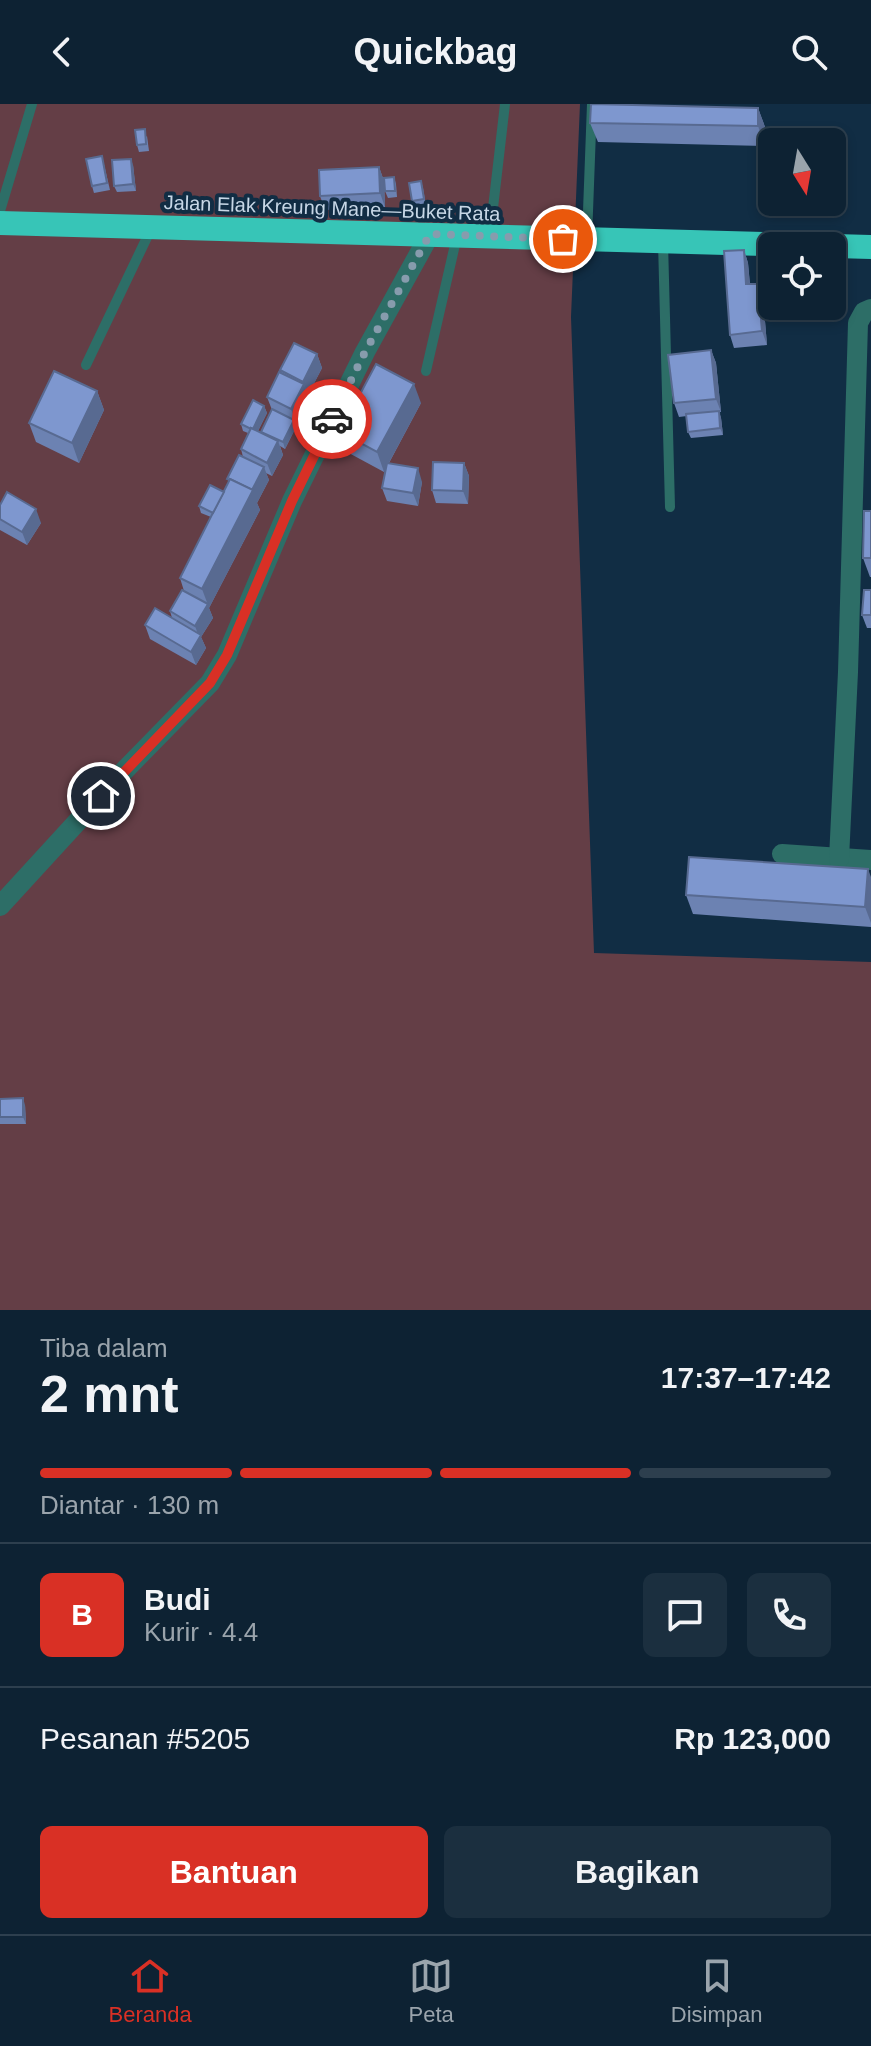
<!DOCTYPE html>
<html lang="id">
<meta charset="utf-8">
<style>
body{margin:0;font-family:Helvetica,sans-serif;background:#1b2f3f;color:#f1f3f6;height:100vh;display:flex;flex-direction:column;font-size:30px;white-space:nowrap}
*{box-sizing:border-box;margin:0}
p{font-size:26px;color:#9aa4ac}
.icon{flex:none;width:44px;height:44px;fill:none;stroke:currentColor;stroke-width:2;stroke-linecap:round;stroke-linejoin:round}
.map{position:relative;height:1206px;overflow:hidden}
.side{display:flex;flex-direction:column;background:#0d2233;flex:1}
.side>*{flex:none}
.needle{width:52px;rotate:169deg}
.fabs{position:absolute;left:758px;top:24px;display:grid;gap:16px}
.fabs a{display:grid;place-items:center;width:88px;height:88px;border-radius:12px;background:#0d2233;box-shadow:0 4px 12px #0003,0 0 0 2px #2d3f4e;font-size:40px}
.pin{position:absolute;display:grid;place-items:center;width:68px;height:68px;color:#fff;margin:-34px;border:4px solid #fff;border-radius:50%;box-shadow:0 2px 8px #0007}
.courier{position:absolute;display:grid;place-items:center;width:80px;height:80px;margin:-40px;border:6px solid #d93025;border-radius:50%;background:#fff;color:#222;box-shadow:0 2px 10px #0007}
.headline em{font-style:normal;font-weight:700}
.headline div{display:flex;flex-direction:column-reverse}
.headline{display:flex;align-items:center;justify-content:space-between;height:136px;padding:0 40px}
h1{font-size:52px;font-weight:700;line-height:60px}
.bar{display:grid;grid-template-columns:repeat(4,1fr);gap:12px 8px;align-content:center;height:96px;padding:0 40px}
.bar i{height:10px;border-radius:6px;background:#2d3f4e}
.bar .on{background:#d93025}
.bar p{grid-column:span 4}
.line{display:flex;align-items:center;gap:20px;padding:0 40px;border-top:2px solid #2d3f4e}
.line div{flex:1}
.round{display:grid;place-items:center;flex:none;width:84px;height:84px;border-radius:12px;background:#1b2f3f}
.cta{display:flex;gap:16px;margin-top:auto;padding:16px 40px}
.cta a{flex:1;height:92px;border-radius:12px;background:#d93025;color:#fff;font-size:32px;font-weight:700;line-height:92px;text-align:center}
.cta a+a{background:#1b2f3f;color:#f1f3f6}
header{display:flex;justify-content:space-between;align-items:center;height:104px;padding:0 40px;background:#0d2233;font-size:36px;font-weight:700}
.tab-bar{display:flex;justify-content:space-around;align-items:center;height:112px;border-top:2px solid #2d3f4e;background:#0d2233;font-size:22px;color:#9aa4ac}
.tab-bar a{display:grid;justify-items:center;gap:4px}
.tab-bar .on{color:#d93025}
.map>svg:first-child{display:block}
.green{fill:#643e46}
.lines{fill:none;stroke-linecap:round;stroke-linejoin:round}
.lane{stroke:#2d6e67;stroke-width:10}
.street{stroke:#2d6e67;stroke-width:20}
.highway{stroke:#37c5b7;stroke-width:24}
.wall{fill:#6c82b2}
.shaded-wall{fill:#586a91}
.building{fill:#7e97cf;stroke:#586a91;stroke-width:2}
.done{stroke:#879cad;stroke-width:8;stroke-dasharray:0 14.4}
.route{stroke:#d93025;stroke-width:10}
.labels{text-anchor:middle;stroke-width:8;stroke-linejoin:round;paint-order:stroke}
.street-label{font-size:20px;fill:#c7d7e6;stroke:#112d44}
</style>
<header><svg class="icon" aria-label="back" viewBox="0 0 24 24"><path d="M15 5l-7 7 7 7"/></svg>Quickbag<svg class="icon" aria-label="search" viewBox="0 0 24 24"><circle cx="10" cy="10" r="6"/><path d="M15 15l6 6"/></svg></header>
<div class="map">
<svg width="871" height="1206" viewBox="0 0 871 1206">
<rect width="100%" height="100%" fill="#112d44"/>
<polygon class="green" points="0,0 580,0 571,213 594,849 871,858 871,1206 0,1206"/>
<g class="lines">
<g class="lane">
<polyline points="0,107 32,0"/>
<polyline points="490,130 505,0"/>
<polyline points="587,134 592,0"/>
<polyline points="663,138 670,403"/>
<polyline points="86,261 151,125"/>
<polyline points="426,267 457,132"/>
</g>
<g class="street">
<polyline points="782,750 871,756"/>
<polyline points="839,755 848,568 858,219 864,208 871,205"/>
<polyline points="0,802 121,670 210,579 227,551 292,397 365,248 430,130"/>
</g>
<polyline class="highway" points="0,119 871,143"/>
</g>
<g class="wall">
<polygon points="758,4 765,23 765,42 598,38 590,19"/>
<polygon points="147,32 149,47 139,48 137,41"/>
<polygon points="102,52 110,86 94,89 92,82"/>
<polygon points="133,61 136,87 117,88 114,82"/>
<polygon points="379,63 384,77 385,103 325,106 320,92"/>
<polygon points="394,73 396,80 397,93 388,94 385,87"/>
<polygon points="421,77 423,84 426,102 415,104 412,97"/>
<polygon points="744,146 748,159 750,180 763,193 767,241 734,244 730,231"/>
<polygon points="711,246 716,259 721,308 719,308 721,314 723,331 691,334 688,328 687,312 679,313 674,299"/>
<polygon points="317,250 322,264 308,291 309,294 296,318 294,317 296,323 285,345 280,342 283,351 272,372 266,369 269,376 257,399 260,406 209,504 213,514 201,533 206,544 196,561 150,535 145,521 172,514 170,507 184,487 180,474 211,413 201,409 199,402 224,388 229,378 227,375 243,353 241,345 248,329 243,327 241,320 264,302 267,309 258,327 261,329 272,306 267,293 281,269 280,266"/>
<polygon points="97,287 104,306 79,359 36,338 29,319"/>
<polygon points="421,299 389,359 422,378 418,402 387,397 382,384 386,364 384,368 347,348 340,328"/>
<polygon points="464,359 469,372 468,400 436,399 432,386"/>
<polygon points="0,401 41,419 27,441 0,426"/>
<polygon points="871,407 871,473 870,473 863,454"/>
<polygon points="871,486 871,524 867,524 862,511"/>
<polygon points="871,773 871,823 693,810 686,791"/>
<polygon points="0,995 25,1001 26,1020 0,1020"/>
</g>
<g class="shaded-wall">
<polygon points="758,4 765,23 765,42 758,22"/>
<polygon points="131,55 133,61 136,87 133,80"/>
<polygon points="379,63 384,77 385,103 380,89"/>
<polygon points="744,146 748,159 751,194 746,180"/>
<polygon points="758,180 763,193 767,241 762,227"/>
<polygon points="711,246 716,259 721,308 716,295"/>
<polygon points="317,250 322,264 308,291 303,278"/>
<polygon points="304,280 309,294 296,318 291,305"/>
<polygon points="414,280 421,299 384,368 377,348"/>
<polygon points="97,287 104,306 79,359 72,339"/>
<polygon points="264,302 267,309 255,333 252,326"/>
<polygon points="719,307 721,314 723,331 720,324"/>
<polygon points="294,316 296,323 285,345 283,338"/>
<polygon points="278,337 283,351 272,372 267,359"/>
<polygon points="464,359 469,372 468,400 463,387"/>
<polygon points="264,363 269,376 257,399 260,406 209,504 213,514 201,533 206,544 196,561 191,548 199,533 195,522 208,501 202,485"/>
<polygon points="418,364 422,378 418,402 413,389"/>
<polygon points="36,405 41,419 27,441 22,428"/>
<polygon points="868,765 871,773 871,819 865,803"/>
<polygon points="23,994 25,1001 26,1020 23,1013"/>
</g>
<g class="building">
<polygon points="591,0 758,4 758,22 590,19"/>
<polygon points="145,25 146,40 137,41 135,26"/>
<polygon points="102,52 107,79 92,82 86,55"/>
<polygon points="131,55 133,80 114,82 112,56"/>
<polygon points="379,63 380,89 320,92 319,66"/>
<polygon points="394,73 395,87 385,87 384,74"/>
<polygon points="421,77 424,95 412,97 409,79"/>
<polygon points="744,146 746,180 758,180 762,227 730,231 724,147"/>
<polygon points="294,239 317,250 303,278 280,266"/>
<polygon points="711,246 716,295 674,299 668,251"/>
<polygon points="376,260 414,280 377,348 340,328"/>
<polygon points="54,267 97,287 72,339 29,319"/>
<polygon points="279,268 304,280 291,305 267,293"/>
<polygon points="253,296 264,302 253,325 251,324 251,325 241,320"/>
<polygon points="272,305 294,316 283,338 261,328"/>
<polygon points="719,307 720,324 688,328 686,310"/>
<polygon points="251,324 278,337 267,359 241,345"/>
<polygon points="239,351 264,363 252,386 230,375 230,376 227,375"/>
<polygon points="433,358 464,359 463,387 432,386"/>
<polygon points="387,359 418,364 413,389 382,384"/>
<polygon points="230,375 253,386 202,485 180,474"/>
<polygon points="210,381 224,388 213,409 199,402"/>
<polygon points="7,388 36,405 22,428 0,415 0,401"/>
<polygon points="864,407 871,407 871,454 863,454"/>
<polygon points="182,486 208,500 195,522 170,507"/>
<polygon points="864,486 871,486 871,511 862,511"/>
<polygon points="155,504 201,531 191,548 145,521"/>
<polygon points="689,753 868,765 865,803 686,791"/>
<polygon points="23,994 23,1013 0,1013 0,995"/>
</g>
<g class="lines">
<polyline class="done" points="332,315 365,248 430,130 563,135"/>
<polyline class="route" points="101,692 210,579 227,551 292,397 332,315"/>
</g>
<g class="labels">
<g class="street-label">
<text transform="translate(332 104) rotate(2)" y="7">Jalan Elak Kreung Mane—Buket Rata</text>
</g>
</g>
</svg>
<div class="fabs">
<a><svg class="needle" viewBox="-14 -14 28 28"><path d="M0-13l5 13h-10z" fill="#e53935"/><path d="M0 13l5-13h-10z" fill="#9aa4ac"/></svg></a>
<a><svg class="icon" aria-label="locate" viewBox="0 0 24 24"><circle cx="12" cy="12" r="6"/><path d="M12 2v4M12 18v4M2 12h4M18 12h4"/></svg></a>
</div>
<div class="pin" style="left:563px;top:135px;background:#ea580c"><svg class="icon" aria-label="bag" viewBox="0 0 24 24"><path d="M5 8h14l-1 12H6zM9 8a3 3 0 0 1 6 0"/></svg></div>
<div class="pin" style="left:101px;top:692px;background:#1f2937"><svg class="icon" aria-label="home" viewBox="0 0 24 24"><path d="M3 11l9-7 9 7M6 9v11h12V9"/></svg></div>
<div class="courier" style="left:332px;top:315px"><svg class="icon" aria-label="car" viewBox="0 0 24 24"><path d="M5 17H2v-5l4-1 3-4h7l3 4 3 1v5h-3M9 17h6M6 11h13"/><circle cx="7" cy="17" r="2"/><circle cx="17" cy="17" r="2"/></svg></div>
</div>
<section class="side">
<div class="headline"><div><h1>2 mnt</h1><p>Tiba dalam</p></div><em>17:37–17:42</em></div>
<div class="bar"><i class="on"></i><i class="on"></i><i class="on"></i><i></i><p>Diantar · 130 m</p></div>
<div class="line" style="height:144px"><b class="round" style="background:#d93025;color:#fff">B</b><div><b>Budi</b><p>Kurir · 4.4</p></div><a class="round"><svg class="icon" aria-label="chat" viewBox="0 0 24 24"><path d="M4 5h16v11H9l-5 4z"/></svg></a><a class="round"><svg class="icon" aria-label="phone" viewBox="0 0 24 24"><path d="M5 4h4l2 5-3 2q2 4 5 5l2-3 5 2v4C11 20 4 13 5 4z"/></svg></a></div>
<div class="line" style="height:104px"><div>Pesanan #5205</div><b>Rp 123,000</b></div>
<div class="cta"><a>Bantuan</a><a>Bagikan</a></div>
</section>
<nav class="tab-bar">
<a class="on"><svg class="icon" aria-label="home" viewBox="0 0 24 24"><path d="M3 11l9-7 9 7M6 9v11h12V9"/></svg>Beranda</a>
<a><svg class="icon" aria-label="map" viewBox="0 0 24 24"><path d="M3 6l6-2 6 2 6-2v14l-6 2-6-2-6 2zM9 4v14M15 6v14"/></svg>Peta</a>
<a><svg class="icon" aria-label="saved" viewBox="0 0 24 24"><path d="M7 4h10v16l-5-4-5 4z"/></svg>Disimpan</a>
</nav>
